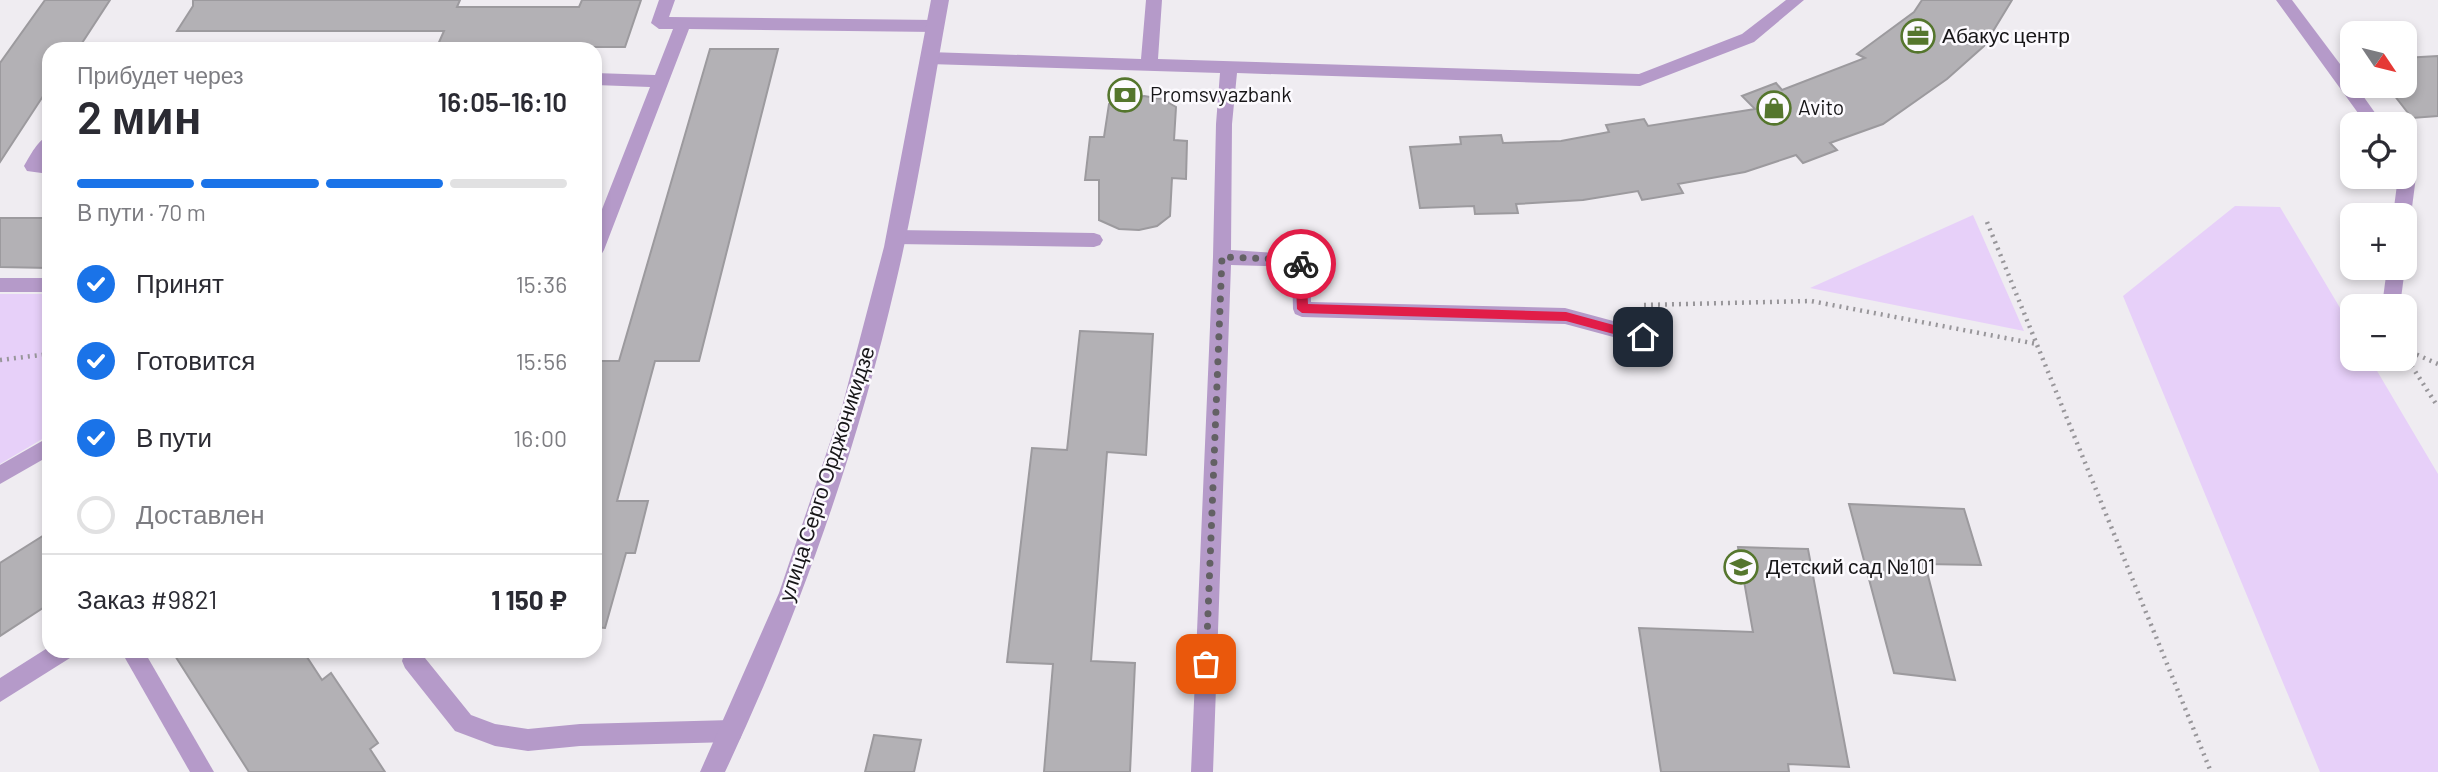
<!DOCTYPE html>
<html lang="ru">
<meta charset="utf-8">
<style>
body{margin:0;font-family:Barlow,sans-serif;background:#f7f7f7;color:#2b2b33;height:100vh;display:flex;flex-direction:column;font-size:26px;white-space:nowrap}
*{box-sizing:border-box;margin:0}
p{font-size:23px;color:#7c7c81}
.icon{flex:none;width:38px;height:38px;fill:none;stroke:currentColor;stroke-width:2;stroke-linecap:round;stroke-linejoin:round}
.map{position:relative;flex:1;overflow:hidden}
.details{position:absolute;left:42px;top:42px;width:560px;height:616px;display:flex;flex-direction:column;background:#fff;border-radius:21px;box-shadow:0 4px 10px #0003}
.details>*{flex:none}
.needle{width:46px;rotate:125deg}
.buttons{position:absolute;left:2340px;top:21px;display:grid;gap:14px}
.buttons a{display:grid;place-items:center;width:77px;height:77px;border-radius:14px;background:#fff;box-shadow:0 4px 10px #0003;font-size:35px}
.pin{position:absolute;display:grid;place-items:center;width:60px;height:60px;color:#fff;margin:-30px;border-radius:14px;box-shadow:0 4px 10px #0006}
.courier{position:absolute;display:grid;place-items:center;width:70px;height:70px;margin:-35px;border:5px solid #e11d48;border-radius:50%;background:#fff;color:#222;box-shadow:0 2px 9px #0007}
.headline em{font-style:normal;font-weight:600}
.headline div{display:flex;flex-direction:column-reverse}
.headline{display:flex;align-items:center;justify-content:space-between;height:119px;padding:0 35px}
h1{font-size:46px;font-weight:600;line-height:52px}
.bar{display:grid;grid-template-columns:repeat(4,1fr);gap:10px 7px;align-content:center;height:84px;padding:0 35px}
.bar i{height:9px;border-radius:5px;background:#e1e1e2}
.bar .selected{background:#1a73e8}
.bar p{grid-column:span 4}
.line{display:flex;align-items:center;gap:18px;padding:0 35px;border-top:2px solid #e1e1e2}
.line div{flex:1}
ol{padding:0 35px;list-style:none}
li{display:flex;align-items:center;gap:21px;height:77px}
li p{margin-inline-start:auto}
li .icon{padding:7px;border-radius:50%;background:#1a73e8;color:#fff;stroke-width:4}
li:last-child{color:#7c7c81}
li i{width:38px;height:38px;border:4px solid #e1e1e2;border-radius:50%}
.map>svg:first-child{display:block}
.green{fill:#e7d0f9}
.building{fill:#b3b1b5;stroke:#9c9a9e;stroke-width:2}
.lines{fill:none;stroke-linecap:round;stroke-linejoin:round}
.path{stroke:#98969a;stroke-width:4.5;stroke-dasharray:2 5;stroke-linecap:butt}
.service{fill:#b59ac9;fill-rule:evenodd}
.tertiary{fill:#b59ac9;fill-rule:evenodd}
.route{fill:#e11d48}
.done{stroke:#636164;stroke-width:7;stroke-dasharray:0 12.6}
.labels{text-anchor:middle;stroke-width:5;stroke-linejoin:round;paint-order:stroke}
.poi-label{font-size:21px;fill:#171618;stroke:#fcfafe;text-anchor:start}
.street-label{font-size:21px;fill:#171618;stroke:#fcfafe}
</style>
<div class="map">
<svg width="2438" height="772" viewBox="0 0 2438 772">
<rect width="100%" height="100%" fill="#efecf1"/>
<g class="green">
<polygon points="2235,206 2280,207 2352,328 2352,359 2370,359 2438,474 2438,772 2320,772 2123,296"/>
<polygon points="1973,215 2024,331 1810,288"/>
<polygon points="0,294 49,294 49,435 0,464"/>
</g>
<g class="building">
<polygon points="45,0 110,0 82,43 75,43 72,49 49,49 49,87 0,162 0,63"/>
<polygon points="193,0 460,0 457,7 579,7 582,0 641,0 625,47 568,47 567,49 436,49 444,31 177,31 193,6"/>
<polygon points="1922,0 2012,0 1984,46 1947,79 1883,124 1830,143 1837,150 1803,163 1796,155 1745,172 1678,184 1683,193 1642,200 1638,191 1583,200 1516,204 1518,213 1475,214 1474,206 1420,208 1410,147 1461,144 1460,137 1501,135 1503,143 1561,141 1609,132 1606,125 1644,119 1648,126 1755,109 1742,96 1776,83 1782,90 1865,58 1857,54 1914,12"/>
<polygon points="710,49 778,49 699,361 655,361 617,501 648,501 635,553 626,553 605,628 595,627 595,361 619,361"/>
<polygon points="2438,56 2438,116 2412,118 2387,86 2404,86 2404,58"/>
<polygon points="1144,96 1162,99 1176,107 1174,140 1187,141 1186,179 1172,178 1170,216 1157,226 1139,230 1119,229 1099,220 1099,180 1085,180 1090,137 1104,137 1109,104"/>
<polygon points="0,218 49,218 49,268 0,267"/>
<polygon points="1080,331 1153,334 1146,455 1107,452 1091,661 1135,663 1130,772 1044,772 1053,664 1007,662 1032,448 1067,450"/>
<polygon points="1849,504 1964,509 1981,565 1925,564 1955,680 1894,673"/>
<polygon points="49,532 49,604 0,636 0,563"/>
<polygon points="1738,547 1808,549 1849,767 1788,764 1789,772 1661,772 1639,628 1753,632"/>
<polygon points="172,651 303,651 322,680 331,673 378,743 370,749 385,772 249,772"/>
<polygon points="874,735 921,740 914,772 865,772"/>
</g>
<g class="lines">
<g class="path">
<polyline points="1987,222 2211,772"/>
<polyline points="1644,305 1811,301 2037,344"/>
<polyline points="2404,349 2438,364"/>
<polyline points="2404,354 2438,407"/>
<polyline points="0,360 49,354"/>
</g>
<g class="service">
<polygon points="659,0 675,0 669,17 935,20 943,26 935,32 689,29 604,250 601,255 595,257 595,227 650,87 595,85 595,73 655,75 673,29 659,29 651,23"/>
<polygon points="1146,0 1162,0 1158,59 1639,74 1742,34 1786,0 1804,0 1754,42 1640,86 1237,73 1232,124 1231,250 1307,255 1310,260 1311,302 1565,308 1643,329 1650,331 1652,337 1650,343 1643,345 1565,324 1302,317 1295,314 1293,309 1292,267 1231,265 1213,772 1191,772 1213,257 1216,124 1220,73 929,64 921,58 929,52 1141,59"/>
<polygon points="2276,0 2292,0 2352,80 2352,86 2356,86 2383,124 2366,124"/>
<path d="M49 136V156L46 160H49V174L27 171 24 166C30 156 38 139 49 136Z"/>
<polygon points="2404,159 2410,160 2417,169 2411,215 2404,221 2404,215 2393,215 2398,177 2404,177"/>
<polygon points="895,230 1094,233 1100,235 1103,240 1100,245 1094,247 895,244 889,242 886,237 889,232"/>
<polygon points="2404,267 2405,268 2400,306 2382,306 2387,268"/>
<rect x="0" y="278" width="49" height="14"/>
<polygon points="49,437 49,456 0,484 0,465"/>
<polygon points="49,647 49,651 73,651 70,658 0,702 0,678"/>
<polygon points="121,651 144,651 214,772 190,772"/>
<polygon points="405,651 427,651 425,658 471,715 495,724 528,729 580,724 732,720 740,723 743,731 740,739 732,742 580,746 528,751 495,746 455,731 405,668 402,661"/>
</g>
<path class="tertiary" d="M931 0H949C932 94 918 189 896 282 857 451 799 615 725 772H700L779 593 842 407 884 247Z"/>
</g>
<polygon class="route" points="1301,260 1306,264 1308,304 1566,312 1643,333 1649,337 1643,342 1566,321 1302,313 1297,309 1295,264"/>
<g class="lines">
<polyline class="done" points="1206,664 1222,257 1301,260 1301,264"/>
</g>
<defs>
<symbol id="office-ring" viewBox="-11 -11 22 22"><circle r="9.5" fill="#fcfafe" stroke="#55762d" stroke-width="1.5"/><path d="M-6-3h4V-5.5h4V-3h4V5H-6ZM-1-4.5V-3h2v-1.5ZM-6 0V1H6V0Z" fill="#55762d"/></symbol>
<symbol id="bank-ring" viewBox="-11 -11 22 22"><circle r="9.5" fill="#fcfafe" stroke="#55762d" stroke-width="1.5"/><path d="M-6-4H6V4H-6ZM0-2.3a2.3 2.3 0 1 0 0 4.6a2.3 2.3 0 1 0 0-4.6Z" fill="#55762d"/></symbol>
<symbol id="shop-ring" viewBox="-11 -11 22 22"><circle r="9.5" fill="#fcfafe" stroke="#55762d" stroke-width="1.5"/><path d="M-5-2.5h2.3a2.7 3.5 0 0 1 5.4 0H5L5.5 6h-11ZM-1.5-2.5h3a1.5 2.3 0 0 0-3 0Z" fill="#55762d"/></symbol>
<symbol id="school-ring" viewBox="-11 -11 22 22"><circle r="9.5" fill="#fcfafe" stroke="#55762d" stroke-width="1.5"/><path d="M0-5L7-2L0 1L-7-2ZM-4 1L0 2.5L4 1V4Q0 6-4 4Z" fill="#55762d"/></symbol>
</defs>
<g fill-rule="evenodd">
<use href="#office-ring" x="1899" y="17" width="38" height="38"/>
<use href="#bank-ring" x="1106" y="76" width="38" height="38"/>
<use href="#shop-ring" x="1755" y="89" width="38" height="38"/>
<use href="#school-ring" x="1722" y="548" width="38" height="38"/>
</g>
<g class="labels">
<g class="poi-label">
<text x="1942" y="43">Абакус центр</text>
<text x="1150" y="102">Promsvyazbank</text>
<text x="1798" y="115">Avito</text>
<text x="1766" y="574">Детский сад №101</text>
</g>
<g class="street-label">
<text transform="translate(827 474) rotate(-72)" y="7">улица Серго Орджоникидзе</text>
</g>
</g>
</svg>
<div class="buttons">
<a><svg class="needle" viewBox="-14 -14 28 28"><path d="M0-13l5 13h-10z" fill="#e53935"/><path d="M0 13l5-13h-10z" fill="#7c7c81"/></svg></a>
<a><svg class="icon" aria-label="locate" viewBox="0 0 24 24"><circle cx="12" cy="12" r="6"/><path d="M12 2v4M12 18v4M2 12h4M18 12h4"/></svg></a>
<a>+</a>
<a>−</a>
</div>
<div class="pin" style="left:1206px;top:664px;background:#ea580c"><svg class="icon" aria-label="bag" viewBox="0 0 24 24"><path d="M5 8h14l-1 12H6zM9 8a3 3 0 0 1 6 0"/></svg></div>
<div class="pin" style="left:1643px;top:337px;background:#1f2937"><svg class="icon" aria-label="home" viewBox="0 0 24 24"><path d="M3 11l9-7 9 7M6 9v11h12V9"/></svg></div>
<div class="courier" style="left:1301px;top:264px"><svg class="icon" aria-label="bike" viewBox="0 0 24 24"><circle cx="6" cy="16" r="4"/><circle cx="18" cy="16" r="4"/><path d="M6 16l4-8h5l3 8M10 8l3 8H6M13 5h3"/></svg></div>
<section class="details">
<div class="headline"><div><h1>2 мин</h1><p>Прибудет через</p></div><em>16:05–16:10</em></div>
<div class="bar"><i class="selected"></i><i class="selected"></i><i class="selected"></i><i></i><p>В пути · 70 m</p></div>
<ol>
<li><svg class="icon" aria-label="check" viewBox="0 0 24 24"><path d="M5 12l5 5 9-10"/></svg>Принят<p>15:36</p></li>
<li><svg class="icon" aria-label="check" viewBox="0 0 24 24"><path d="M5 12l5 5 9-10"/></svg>Готовится<p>15:56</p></li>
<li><svg class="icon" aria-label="check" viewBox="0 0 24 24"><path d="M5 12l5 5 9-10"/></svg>В пути<p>16:00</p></li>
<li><i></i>Доставлен</li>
</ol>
<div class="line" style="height:91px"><div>Заказ #9821</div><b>1 150 ₽</b></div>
</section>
</div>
